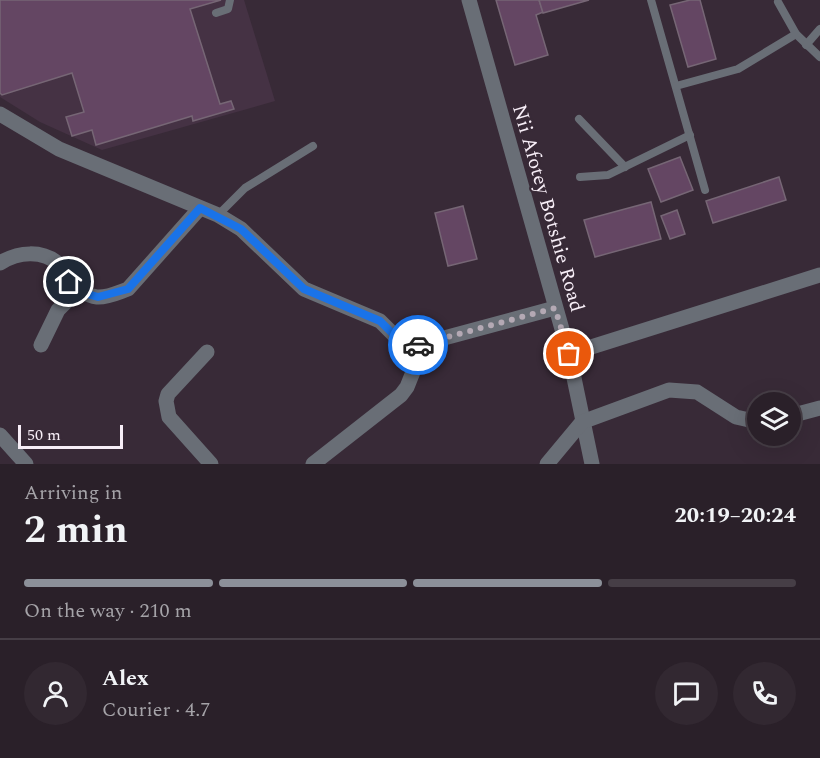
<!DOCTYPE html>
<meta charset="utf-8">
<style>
body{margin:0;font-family:Spectral,serif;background:#322831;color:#f1f3f6;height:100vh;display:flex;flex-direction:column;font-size:22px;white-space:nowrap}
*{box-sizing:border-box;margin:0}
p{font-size:20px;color:#a5a3a8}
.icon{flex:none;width:33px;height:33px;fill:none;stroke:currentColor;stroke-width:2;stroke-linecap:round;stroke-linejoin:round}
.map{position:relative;height:464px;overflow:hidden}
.drawer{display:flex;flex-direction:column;background:#2a2029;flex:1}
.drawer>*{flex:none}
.tools{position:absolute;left:747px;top:392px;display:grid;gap:12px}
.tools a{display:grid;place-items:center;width:54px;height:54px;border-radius:50%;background:#2a2029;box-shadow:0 6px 24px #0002,0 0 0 2px #463e46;font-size:30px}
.scale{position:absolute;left:18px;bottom:15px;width:105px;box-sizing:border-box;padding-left:6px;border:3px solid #f7eef7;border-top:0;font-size:16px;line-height:21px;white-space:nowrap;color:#f7eef7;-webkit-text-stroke:4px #382a37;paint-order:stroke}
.pin{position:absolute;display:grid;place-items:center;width:51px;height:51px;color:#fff;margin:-26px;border:3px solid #fff;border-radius:50%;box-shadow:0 2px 6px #0007}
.courier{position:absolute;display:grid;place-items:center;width:60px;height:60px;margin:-30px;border:4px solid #1a73e8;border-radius:50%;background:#fff;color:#222;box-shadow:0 2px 8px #0007}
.head em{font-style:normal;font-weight:700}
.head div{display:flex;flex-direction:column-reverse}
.head{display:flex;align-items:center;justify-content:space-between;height:102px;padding:0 24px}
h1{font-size:39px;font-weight:700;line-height:45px}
.bar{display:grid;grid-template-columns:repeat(4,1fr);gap:9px 6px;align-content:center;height:72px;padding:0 24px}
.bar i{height:8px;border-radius:4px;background:#463e46}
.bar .current{background:#8c9099}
.bar p{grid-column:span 4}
.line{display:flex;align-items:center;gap:15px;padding:0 24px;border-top:2px solid #463e46}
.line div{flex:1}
.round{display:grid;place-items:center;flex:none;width:63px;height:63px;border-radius:32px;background:#322831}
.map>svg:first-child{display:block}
.built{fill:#453244}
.building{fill:#644663;stroke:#766675;stroke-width:1.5}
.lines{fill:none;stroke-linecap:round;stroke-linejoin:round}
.service{stroke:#696e76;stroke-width:8}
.minor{stroke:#696e76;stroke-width:15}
.done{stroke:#b4a9b4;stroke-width:6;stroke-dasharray:0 10.8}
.route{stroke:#1a73e8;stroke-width:8}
.labels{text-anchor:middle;stroke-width:4.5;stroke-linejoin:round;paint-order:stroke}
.street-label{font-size:20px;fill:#f7eef7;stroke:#382a37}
</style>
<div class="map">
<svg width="820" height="464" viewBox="0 0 820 464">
<rect width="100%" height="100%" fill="#382a37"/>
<polygon class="built" points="0,0 244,0 275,101 102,150 40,122 0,97"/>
<g class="building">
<polygon points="0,0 221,0 190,9 220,104 231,101 234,109 193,121 192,116 96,145 92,130 72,136 66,117 84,112 72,73 2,95 0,93"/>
<polygon points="496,0 539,0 543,12 536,15 548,55 515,65"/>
<polygon points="539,0 589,0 543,13"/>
<polygon points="690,0 700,0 716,59 688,67 670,5"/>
<polygon points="680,157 693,190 661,202 648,169"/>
<polygon points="779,177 786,200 713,223 706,201"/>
<polygon points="651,202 661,239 595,257 584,220"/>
<polygon points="463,206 477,259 448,266 435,213"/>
<polygon points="677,210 685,234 670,239 661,216"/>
</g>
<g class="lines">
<g class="service">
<polyline points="651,0 705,190"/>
<polyline points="778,2 796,34 820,57"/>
<polyline points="216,13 228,9 230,0"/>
<polyline points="806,45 820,29"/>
<polyline points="676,86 738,69 796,34"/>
<polyline points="579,119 625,167"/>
<polyline points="580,177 608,175 690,135"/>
<polyline points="218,215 245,188 313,146"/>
</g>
<g class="minor">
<polyline points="469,0 569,354 592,464"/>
<polyline points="0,114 59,149 218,215 241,229 304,289 380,321 407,348 410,358 413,372 407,387 401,395 313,464"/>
<path d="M0 263C18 252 42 249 60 265 64 269 65 276 69 281 76 289 87 296 97 297 107 298 119 292 128 289L200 208"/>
<polyline points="41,345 58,310 79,289"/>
<polyline points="407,348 555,308"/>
<polyline points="207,352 168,394 166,401 169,417 211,464"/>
<polyline points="569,354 820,275"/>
<polyline points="790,416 820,408"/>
<polyline points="0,435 26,464"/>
<polyline points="547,464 582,422 669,390 697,392 736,417 758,422"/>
</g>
</g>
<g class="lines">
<polyline class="done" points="418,345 555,308 569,354"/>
<polyline class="route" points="69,282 84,293 98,297 128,289 200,208 241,229 304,289 380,321 407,348 418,345"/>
</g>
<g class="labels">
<g class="street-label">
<text transform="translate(549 208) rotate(74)" y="7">Nii Afotey Botshie Road</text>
</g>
</g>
</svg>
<div class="tools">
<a><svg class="icon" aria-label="layers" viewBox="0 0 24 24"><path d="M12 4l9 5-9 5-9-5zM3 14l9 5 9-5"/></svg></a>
</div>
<div class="scale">50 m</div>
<div class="pin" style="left:569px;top:354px;background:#ea580c"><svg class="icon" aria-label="bag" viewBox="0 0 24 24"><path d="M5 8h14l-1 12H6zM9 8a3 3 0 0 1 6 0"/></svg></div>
<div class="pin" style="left:69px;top:282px;background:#1f2937"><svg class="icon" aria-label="home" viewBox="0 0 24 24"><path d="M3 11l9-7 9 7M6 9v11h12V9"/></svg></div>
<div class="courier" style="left:418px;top:345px"><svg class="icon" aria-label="car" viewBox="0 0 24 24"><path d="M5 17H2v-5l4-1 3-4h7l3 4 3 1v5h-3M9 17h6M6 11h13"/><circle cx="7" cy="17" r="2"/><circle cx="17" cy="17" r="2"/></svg></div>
</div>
<section class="drawer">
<div class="head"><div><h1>2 min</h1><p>Arriving in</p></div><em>20:19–20:24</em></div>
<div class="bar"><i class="current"></i><i class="current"></i><i class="current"></i><i></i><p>On the way · 210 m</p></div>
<div class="line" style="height:108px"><a class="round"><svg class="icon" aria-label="person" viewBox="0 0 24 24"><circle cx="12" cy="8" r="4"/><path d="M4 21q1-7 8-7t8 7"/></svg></a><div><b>Alex</b><p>Courier · 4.7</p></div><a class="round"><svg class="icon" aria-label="chat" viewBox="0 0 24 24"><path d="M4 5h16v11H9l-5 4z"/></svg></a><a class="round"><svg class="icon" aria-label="phone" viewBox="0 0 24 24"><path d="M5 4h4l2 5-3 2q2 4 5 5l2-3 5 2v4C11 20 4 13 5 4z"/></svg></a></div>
</section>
